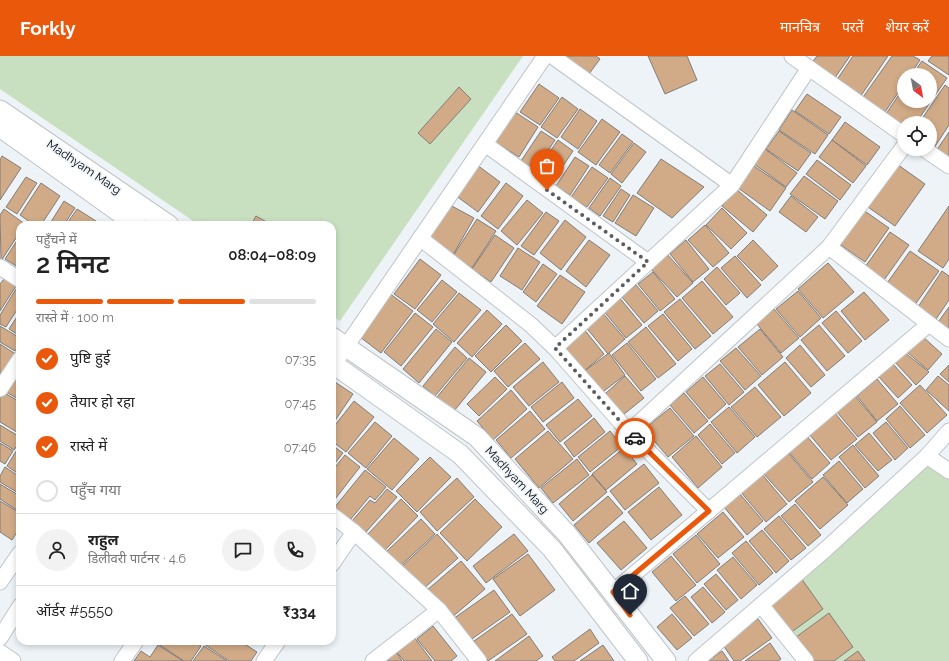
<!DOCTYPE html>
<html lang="hi">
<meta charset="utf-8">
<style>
body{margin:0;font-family:Raleway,"Noto Sans Devanagari",sans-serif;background:#f2f2f2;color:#222;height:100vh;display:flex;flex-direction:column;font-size:15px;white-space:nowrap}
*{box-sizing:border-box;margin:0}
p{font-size:13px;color:#767676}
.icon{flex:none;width:22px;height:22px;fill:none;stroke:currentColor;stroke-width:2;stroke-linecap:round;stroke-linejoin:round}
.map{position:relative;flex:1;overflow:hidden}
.sheet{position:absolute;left:16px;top:165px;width:320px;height:424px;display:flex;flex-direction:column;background:#fff;border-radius:12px;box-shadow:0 2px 6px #0003}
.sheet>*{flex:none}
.needle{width:26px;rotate:148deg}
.tools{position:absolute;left:897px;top:12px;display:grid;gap:8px}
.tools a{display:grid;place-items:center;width:40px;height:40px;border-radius:50%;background:#fff;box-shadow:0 2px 6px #0003;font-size:20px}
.pin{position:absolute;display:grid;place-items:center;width:34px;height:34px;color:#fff;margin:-41px -17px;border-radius:50% 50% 50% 0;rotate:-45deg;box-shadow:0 0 4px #0007}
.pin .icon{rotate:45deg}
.courier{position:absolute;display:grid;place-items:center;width:40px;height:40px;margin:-20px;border:3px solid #ea580c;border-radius:50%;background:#fff;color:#222;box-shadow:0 1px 5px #0007}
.overview em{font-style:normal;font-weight:600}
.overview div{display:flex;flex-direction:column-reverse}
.overview{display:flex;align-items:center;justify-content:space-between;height:68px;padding:0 20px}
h1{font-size:26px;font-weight:600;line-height:30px}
.bar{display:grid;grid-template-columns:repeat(4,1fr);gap:6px 4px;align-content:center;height:48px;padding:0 20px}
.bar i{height:5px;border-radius:3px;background:#e0e0e0}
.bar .selected{background:#ea580c}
.bar p{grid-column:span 4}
.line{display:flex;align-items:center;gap:10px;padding:0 20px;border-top:1px solid #e0e0e0}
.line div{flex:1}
.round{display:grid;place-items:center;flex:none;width:42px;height:42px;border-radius:21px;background:#f2f2f2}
ol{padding:0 20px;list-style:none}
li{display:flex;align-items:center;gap:12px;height:44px}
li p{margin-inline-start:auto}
li .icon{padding:4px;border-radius:50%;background:#ea580c;color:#fff;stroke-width:4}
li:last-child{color:#767676}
li i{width:22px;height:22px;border:2px solid #e0e0e0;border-radius:50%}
header{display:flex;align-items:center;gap:24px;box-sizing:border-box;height:56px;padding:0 20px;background:#ea580c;color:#fff}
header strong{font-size:19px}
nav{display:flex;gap:22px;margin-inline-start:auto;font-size:14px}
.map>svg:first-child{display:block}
.green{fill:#c8e0c0}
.building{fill:#d1ab87;stroke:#827d79}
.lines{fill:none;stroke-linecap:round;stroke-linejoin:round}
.minor-casing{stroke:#bfc4c8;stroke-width:17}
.tertiary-casing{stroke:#bfc4c8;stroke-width:21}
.minor{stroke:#fff;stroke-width:15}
.tertiary{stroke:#fff;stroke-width:19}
.done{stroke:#5b5e61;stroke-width:4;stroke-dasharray:0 7.2}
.route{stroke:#ea580c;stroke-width:5}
.labels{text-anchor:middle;stroke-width:3;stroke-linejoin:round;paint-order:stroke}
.street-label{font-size:12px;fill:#0c0e10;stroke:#edf3f7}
</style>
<header>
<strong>Forkly</strong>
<nav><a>मानचित्र</a><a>परतें</a><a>शेयर करें</a></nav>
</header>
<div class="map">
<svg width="949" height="605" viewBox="0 0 949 605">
<rect width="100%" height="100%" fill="#edf3f7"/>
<g class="green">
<polygon points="0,0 523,0 340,265 332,260 332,169 199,169 0,33"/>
<polygon points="927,400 949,415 949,605 806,605 761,549"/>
</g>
<g class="building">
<polygon points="559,0 596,0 600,3 586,22"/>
<polygon points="648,0 687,0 697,24 665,38"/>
<polygon points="817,0 850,0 832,26 809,11"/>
<polygon points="853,0 888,0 858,44 834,28"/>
<polygon points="892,0 913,0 920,4 910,19 904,19 904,28 883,59 861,44"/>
<polygon points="932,0 949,0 949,19 928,5"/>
<polygon points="922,5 947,22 916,67 904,67 904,74 884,61 904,31 904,45 930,45 930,19 912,19"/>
<polygon points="539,28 559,42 540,69 520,56"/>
<polygon points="945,29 949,32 949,69 932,95 930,93 930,67 919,67"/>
<polygon points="459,31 471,43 430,88 418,77"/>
<polygon points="807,38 841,61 829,78 795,55"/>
<polygon points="562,41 578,53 557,82 541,71"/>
<polygon points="580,53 597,65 578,93 561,81"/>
<polygon points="512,54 538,71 519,101 492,84"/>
<polygon points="792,54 828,79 815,98 779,74"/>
<polygon points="602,63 620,76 596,109 578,96"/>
<polygon points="845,66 880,91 867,109 832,84"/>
<polygon points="541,75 555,84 535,114 521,105"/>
<polygon points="779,75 811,97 798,115 766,93"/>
<polygon points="949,76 949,109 934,98"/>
<polygon points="622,78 633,86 610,117 599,109"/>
<polygon points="558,84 573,95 553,125 537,114"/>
<polygon points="832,84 866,110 853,127 819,101"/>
<polygon points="634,87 646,96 622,127 611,118"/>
<polygon points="765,93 797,117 786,131 754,108"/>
<polygon points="2,100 21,112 0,144 0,104"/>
<polygon points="575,101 589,110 570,139 556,130"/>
<polygon points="661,103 704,131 672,162 637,137"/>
<polygon points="817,104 851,129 840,144 806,118"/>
<polygon points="894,106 925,128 895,170 865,149"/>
<polygon points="477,109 500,126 478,156 455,139"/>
<polygon points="754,110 786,132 770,155 738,132"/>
<polygon points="592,111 608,122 587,151 571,141"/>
<polygon points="804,120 838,145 825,163 790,138"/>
<polygon points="26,121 37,127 17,158 6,151"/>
<polygon points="610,122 621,130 600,160 589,152"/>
<polygon points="41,127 60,140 41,169 34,169 20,159"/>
<polygon points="506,127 523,140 498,173 481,160"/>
<polygon points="621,133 630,139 613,166 603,160"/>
<polygon points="736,133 767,159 753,176 722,150"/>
<polygon points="633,139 654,152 636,180 615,167"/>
<polygon points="791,140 818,161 806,176 779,156"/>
<polygon points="527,144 543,157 517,189 501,175"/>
<polygon points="64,145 75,152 64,169 49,169"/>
<polygon points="448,148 474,162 453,199 428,185"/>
<polygon points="949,150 949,203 943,212 918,195"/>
<polygon points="859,151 889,172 865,206 835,185"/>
<polygon points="722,152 747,177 731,193 706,169"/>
<polygon points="4,153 25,168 20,169 20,176 1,205 0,159"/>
<polygon points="77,153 96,165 93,169 66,169"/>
<polygon points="546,156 559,165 534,199 521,190"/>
<polygon points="256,160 272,169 251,169"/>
<polygon points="477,163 496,175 472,212 453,200"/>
<polygon points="565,164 586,181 561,214 540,197"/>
<polygon points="705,169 729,197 713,211 688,184"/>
<polygon points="890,176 909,189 884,224 865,211"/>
<polygon points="495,179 514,192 491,226 472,213"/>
<polygon points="20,180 20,208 18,211 5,203"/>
<polygon points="589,184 610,199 586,231 566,215"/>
<polygon points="686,184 709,213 693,226 670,198"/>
<polygon points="753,184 778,210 762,225 737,200"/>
<polygon points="518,192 540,206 522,234 500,220"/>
<polygon points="910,195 939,215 914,250 885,230"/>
<polygon points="666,197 693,227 677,241 650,212"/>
<polygon points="735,200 761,229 747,242 721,212"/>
<polygon points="420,203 441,219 415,253 394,238"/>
<polygon points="828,207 854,236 823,262 798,233"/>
<polygon points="543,208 557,218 536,246 523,236"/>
<polygon points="717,211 740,237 726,249 704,223"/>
<polygon points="942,215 949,220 949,244 934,266 916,254"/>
<polygon points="653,216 675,243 660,255 638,228"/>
<polygon points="560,219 585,236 562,268 537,250"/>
<polygon points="4,223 16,230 0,255 0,228"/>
<polygon points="442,224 457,236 432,266 417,254"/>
<polygon points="702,225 733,261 713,278 682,242"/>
<polygon points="636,229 658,255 644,267 622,241"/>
<polygon points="16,233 20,236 20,249 6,271 0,268 0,259"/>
<polygon points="798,235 821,262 800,281 776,253"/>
<polygon points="864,236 889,264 865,284 841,255"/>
<polygon points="389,237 413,255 381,297 356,278"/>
<polygon points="459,237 481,254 454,286 433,268"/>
<polygon points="618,240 642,269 626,282 602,253"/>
<polygon points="680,243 711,280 695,293 664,256"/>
<polygon points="949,251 949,278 936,269"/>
<polygon points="774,253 799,282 781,297 757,268"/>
<polygon points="487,254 502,268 472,301 457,287"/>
<polygon points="601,255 625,283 608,298 584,269"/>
<polygon points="836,255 862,285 848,297 822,267"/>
<polygon points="20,256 20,280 9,273"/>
<polygon points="415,257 433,271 401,310 384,296"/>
<polygon points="663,258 692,293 678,305 648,270"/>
<polygon points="506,269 522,285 491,316 475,300"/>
<polygon points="819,269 845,300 827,315 801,284"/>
<polygon points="0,270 20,282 20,288 15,295 0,286"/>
<polygon points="646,271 676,308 658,322 628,286"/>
<polygon points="583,272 604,298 583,316 561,290"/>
<polygon points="436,273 452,286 419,327 403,313"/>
<polygon points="760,273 783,301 762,319 738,291"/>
<polygon points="922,280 942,298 928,314 907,296"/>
<polygon points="525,287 540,303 508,331 494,315"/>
<polygon points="627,287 656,323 641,335 612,299"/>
<polygon points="0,288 17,299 3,319 0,317"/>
<polygon points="800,289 825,319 811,331 786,302"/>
<polygon points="455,291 467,302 435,340 423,330"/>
<polygon points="736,292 761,320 745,334 720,305"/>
<polygon points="904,296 929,316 916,329 894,305"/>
<polygon points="609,297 625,319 600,338 583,316"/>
<polygon points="469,302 486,316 454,355 437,341"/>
<polygon points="543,306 559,326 529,350 513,331"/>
<polygon points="785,306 811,337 784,360 758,329"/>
<polygon points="720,308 744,336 729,349 705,320"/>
<polygon points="893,308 912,329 898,342 879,321"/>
<polygon points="949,309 949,326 940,318"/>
<polygon points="13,318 20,322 20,344 3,334"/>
<polygon points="625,320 644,342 623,359 605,338"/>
<polygon points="938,320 949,329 949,355 926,334"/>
<polygon points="495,321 507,333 479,360 467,348"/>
<polygon points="703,321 726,348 709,363 686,336"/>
<polygon points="877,323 898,348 877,365 857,340"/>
<polygon points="332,324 353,338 332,369"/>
<polygon points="562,326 574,342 543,366 531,351"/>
<polygon points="920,329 947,359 927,377 900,347"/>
<polygon points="755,331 781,361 757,381 731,351"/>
<polygon points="511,334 527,353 493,384 477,365"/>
<polygon points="3,336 20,346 20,378 0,366 0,340"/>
<polygon points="684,337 708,365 694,377 670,349"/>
<polygon points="855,340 877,366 858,381 837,356"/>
<polygon points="578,343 592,360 560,386 546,369"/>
<polygon points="354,345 374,361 346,396 332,385 332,373"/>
<polygon points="900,350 925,379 910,392 886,363"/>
<polygon points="729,351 755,381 737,397 711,366"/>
<polygon points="670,352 694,380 668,401 644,373"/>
<polygon points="530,355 545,373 511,402 496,384"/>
<polygon points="834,356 857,383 831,404 809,378"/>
<polygon points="594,362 605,376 574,401 564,387"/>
<polygon points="375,366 392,380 366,412 348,397"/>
<polygon points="886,366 908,392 895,404 873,377"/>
<polygon points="710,368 735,397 722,408 698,379"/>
<polygon points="0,369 20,381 20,385 14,394 0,385"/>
<polygon points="548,375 573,403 539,432 515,403"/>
<polygon points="610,375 622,390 590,416 578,401"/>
<polygon points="869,377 892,404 878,415 855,389"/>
<polygon points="805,378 830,407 812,423 787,394"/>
<polygon points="696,380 722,411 698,432 672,401"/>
<polygon points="394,382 419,403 392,434 367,413"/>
<polygon points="0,387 13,395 5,408 0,405"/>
<polygon points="20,389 20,419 7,410"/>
<polygon points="332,389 343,397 332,411"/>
<polygon points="853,389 879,420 865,432 839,401"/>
<polygon points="624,392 637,408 606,434 592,418"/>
<polygon points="788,397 813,426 789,446 764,418"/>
<polygon points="345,399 360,411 332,447 332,415"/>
<polygon points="430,401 451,421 417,456 396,435"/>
<polygon points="577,403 589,419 553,447 541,432"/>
<polygon points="839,405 863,433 847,447 823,419"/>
<polygon points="644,408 659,427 625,454 610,435"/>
<polygon points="5,411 20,421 20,438 0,426 0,420"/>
<polygon points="365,414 386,431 375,444 370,440 350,464 334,452"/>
<polygon points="761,417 787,448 766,466 740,435"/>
<polygon points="592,419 607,436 573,465 559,448"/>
<polygon points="823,421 848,449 820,473 795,445"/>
<polygon points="457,422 474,441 437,475 420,456"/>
<polygon points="0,428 20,440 20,456 0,443"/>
<polygon points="659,431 682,459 651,484 628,456"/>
<polygon points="387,433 397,441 366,476 352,465 370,444 375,447"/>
<polygon points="740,438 763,465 747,479 724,451"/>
<polygon points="608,440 623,457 589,487 574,469"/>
<polygon points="401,443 418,460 385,494 368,478"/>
<polygon points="475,443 502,471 467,505 440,477"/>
<polygon points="0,445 20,457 20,471 12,484 0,476"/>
<polygon points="795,448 821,479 808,490 781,460"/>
<polygon points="723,456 744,481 718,502 697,478"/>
<polygon points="779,460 806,492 791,504 764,473"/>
<polygon points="421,463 435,478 400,510 387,495"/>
<polygon points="624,465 647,492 621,514 597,487"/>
<polygon points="762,474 789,505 776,517 749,485"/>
<polygon points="437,478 458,502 423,533 402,510"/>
<polygon points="514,478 528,495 486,527 473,510"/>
<polygon points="696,479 720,508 697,527 673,498"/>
<polygon points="746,485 773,517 759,529 732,497"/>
<polygon points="528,498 555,534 520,560 493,523"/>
<polygon points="671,500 696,529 676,545 652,516"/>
<polygon points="733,501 757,529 741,543 717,514"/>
<polygon points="461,505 485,533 450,563 426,535"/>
<polygon points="716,518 738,544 726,554 704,528"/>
<polygon points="801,522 823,553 789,578 767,547"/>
<polygon points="703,531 725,556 712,567 691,541"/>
<polygon points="494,534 510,556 469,585 453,563"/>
<polygon points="685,540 709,568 694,580 670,552"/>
<polygon points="829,557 853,591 834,605 807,605 792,584"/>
<polygon points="512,558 527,578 488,605 474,585"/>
<polygon points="672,558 692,582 677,594 657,571"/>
<polygon points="758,563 772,582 740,605 734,605 723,589"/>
<polygon points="433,570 457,600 451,605 435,605 417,583"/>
<polygon points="590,573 599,587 574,605 555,605 552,601"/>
<polygon points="529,580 543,600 536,605 495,605"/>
<polygon points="414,581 432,605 404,605 396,595"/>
<polygon points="154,585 193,585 201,590 191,605 184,605"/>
<polygon points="205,585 240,585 257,596 251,605 229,605 204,588"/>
<polygon points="770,587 781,603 778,605 745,605"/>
<polygon points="158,589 183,605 134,605 141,595 150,601"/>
<polygon points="603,589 614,605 580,605"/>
<polygon points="204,590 227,605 193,605"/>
<polygon points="722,595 729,605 708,605"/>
<polygon points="858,595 865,605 844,605"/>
<polygon points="396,596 402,605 385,605"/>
</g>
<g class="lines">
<defs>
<g id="minor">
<polyline points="552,0 732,129"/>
<polyline points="792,0 904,79"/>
<polyline points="485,88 648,206"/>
<polyline points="924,93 949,110"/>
<polyline points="420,182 531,269 555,292 629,376 709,455"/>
<polyline points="829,191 949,283"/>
<polyline points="0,211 20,224"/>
<polyline points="555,292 732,129 809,12"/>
<polyline points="332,311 545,0"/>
<polyline points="0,333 20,303"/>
<polyline points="629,376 829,191 904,90"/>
<polyline points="927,400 949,415"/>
<polyline points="332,459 354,476 439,554 479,605"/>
<polyline points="332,508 354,476"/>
<polyline points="0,526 20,497"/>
<polyline points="613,536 929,268"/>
<polyline points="761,549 806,605"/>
<polyline points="0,582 20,550"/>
<polyline points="0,596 13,605"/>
<polyline points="122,605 136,585"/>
<polyline points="264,605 278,585"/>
<polyline points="373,605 439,554"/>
<polyline points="696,605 826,493 927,400 949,375"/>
</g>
<g id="tertiary">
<polyline points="0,54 169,169"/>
<polyline points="0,71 137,169"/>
<polyline points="332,281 477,381 567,478 666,605"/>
<polyline points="332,307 460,398 552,493 638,605"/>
</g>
</defs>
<use href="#minor" class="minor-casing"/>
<use href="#tertiary" class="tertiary-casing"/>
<use href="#minor" class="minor"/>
<use href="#tertiary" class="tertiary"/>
</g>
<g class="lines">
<polyline class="done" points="547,134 648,206 555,292 635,382"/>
<polyline class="route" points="630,559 613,536 709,455 635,382"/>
</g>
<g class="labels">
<g class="street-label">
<text transform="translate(84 111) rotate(34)" y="4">Madhyam Marg</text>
<text transform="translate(517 424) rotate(47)" y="4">Madhyam Marg</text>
</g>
</g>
</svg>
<div class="tools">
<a><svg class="needle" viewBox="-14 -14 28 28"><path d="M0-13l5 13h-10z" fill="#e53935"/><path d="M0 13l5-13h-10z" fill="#767676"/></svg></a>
<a><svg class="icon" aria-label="locate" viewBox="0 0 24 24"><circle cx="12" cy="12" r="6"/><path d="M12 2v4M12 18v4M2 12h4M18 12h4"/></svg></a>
</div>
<div class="pin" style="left:547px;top:134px;background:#ea580c"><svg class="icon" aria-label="bag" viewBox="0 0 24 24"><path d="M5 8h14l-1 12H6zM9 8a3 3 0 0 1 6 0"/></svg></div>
<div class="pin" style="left:630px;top:559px;background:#1f2937"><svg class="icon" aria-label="home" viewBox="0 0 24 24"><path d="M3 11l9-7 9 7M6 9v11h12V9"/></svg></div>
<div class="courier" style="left:635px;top:382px"><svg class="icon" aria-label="car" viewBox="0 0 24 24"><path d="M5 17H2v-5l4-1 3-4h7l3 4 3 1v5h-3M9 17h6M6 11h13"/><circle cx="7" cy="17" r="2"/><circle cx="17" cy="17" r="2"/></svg></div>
<section class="sheet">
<div class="overview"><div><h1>2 मिनट</h1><p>पहुँचने में</p></div><em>08:04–08:09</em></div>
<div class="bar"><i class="selected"></i><i class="selected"></i><i class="selected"></i><i></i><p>रास्ते में · 100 m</p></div>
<ol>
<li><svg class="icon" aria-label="check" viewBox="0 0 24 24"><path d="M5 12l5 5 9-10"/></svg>पुष्टि हुई<p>07:35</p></li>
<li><svg class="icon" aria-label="check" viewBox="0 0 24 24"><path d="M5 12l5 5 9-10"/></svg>तैयार हो रहा<p>07:45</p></li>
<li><svg class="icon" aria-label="check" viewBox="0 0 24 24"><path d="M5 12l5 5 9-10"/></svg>रास्ते में<p>07:46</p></li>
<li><i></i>पहुँच गया</li>
</ol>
<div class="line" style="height:72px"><a class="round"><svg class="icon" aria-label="person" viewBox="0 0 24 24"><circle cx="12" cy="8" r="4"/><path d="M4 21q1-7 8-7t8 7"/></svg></a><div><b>राहुल</b><p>डिलीवरी पार्टनर · 4.6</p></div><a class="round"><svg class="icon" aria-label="chat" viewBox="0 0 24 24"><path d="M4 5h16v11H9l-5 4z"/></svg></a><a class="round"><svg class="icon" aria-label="phone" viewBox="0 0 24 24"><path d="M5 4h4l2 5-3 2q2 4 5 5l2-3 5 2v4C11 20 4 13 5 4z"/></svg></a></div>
<div class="line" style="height:52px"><div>ऑर्डर #5550</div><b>₹334</b></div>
</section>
</div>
